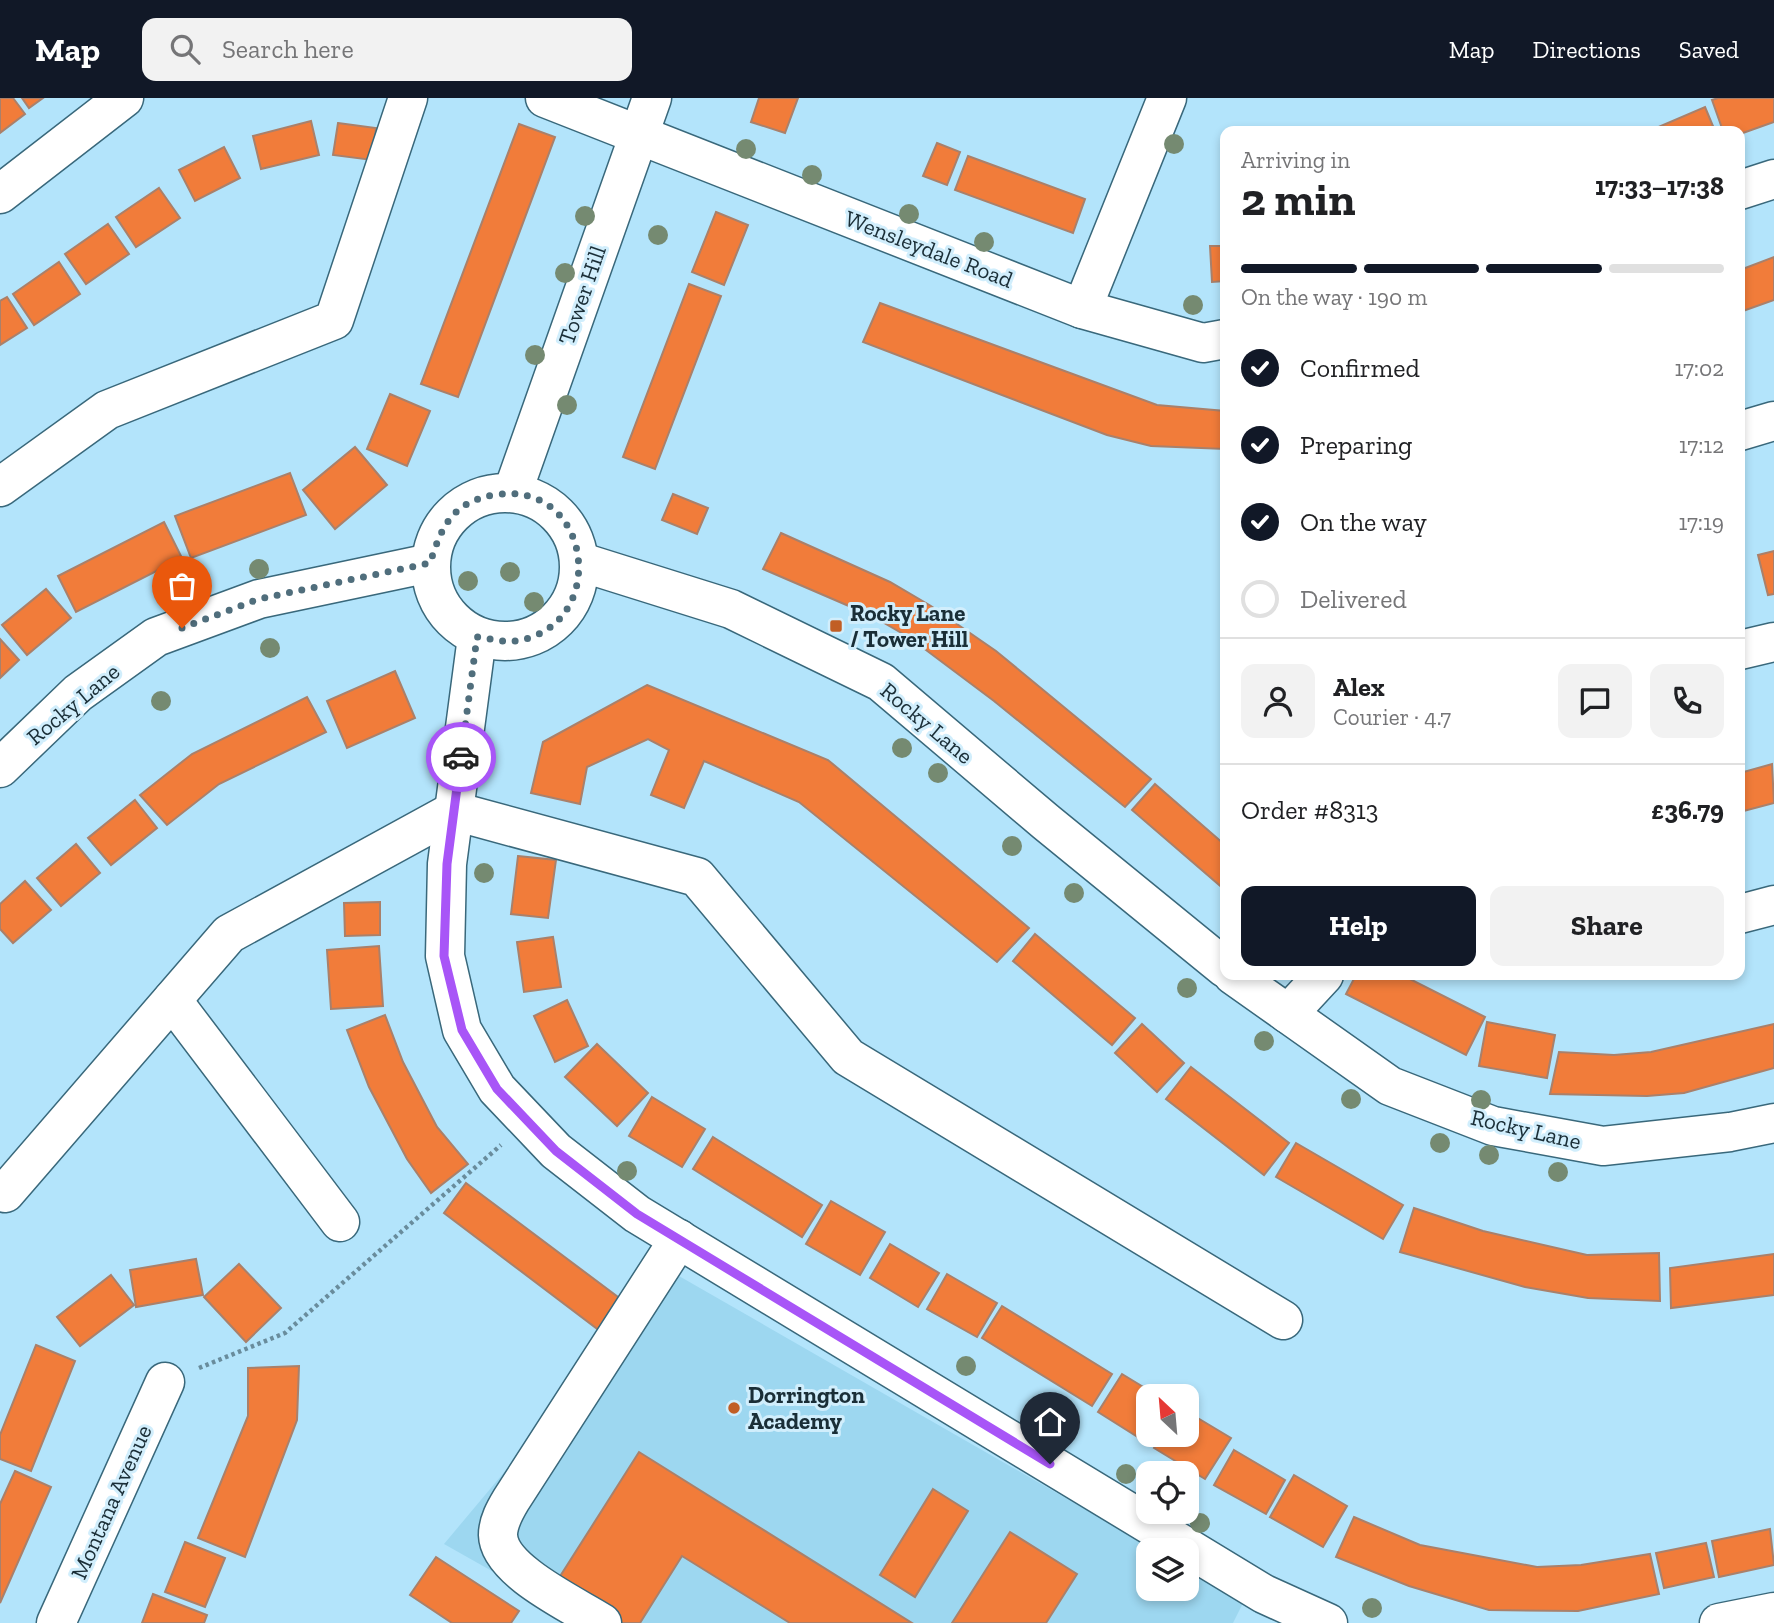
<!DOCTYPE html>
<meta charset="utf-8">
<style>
body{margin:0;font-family:"Zilla Slab",serif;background:#f2f2f2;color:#202124;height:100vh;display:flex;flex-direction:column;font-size:26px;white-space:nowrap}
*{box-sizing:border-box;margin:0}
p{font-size:23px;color:#757577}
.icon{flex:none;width:38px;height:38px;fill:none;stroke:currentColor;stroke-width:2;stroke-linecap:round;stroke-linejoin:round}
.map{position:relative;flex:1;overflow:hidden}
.drawer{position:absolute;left:1220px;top:28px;width:525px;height:854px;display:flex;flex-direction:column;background:#fff;border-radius:14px;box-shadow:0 4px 10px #0003}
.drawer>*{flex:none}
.needle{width:46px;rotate:334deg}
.fabs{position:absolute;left:1136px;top:1286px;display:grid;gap:14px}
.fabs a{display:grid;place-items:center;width:63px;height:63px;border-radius:14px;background:#fff;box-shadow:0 4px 10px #0003;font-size:35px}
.pin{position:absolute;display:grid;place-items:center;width:60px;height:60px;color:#fff;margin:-72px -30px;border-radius:50% 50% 50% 0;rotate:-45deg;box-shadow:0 0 7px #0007}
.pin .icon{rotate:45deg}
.courier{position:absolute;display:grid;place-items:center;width:70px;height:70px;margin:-35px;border:5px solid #a855f7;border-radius:50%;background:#fff;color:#222;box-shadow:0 2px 9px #0007}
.summary em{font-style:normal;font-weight:700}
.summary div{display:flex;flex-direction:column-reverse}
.summary{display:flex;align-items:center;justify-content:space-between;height:119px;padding:0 21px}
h1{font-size:46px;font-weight:700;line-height:52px}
.bar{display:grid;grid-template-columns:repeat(4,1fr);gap:10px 7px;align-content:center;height:84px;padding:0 21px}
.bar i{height:9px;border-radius:5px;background:#e0e0e0}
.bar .on{background:#111827}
.bar p{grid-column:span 4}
.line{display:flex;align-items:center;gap:18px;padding:0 21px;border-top:2px solid #e0e0e0}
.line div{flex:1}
.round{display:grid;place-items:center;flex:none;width:74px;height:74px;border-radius:14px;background:#f2f2f2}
ol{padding:0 21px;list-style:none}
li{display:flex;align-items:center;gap:21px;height:77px}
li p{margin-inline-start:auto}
li .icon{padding:7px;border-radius:50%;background:#111827;color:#fff;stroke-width:4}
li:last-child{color:#757577}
li i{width:38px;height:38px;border:4px solid #e0e0e0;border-radius:50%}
.action{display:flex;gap:14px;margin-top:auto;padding:14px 21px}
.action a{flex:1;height:80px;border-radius:14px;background:#111827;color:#fff;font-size:28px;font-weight:700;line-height:80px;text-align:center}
.action a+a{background:#f2f2f2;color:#202124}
header{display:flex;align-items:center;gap:42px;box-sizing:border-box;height:98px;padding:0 35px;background:#111827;color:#fff}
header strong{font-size:33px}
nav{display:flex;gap:38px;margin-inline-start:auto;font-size:24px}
.search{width:490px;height:63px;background:#f2f2f2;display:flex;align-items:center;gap:18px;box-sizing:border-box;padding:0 24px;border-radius:14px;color:#757577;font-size:26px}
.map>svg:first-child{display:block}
.built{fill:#9dd7f0}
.building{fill:#f17c3a;stroke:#a9806b;stroke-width:2}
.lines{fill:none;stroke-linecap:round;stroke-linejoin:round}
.minor-casing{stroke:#39687b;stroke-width:41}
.path{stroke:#698c9c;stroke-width:4.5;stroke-dasharray:3.5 3.5;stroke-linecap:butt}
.minor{stroke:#fff;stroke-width:38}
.tree{fill:#758a71}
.done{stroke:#506e7c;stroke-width:7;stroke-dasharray:0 12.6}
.route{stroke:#a855f7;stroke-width:9}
.poi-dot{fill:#c15e25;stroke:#d1eefc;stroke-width:2.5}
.labels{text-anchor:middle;stroke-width:6;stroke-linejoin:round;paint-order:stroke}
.street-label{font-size:23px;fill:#1a2e37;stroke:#d1eefc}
.poi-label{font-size:23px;font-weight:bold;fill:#1a2e37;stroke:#d1eefc;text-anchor:start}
</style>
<header>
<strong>Map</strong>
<div class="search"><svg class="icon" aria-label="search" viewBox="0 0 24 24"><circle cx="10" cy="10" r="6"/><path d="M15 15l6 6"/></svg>Search here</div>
<nav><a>Map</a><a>Directions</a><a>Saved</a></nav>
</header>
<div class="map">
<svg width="1774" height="1525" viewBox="0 0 1774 1525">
<rect width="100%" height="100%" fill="#b3e4fb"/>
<polygon class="built" points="672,1174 1156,1452 1148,1452 1148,1491 1186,1491 1187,1470 1244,1503 1233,1525 584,1525 444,1446"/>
<g class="building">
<polygon points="0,0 13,0 25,16 0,35"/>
<polygon points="22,0 43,0 29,10"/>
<polygon points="759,0 798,0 785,35 751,24"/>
<polygon points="1718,0 1774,0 1774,24 1740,36 1740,33 1723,33 1712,2"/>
<polygon points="1705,9 1715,33 1657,33 1656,30"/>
<polygon points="311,23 319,57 261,71 253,38"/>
<polygon points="338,25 376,30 372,62 333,57"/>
<polygon points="519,26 555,39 458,299 421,286"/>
<polygon points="937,45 960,54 947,87 923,78"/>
<polygon points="224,49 240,80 195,103 179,72"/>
<polygon points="968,58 1085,101 1073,135 955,92"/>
<polygon points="159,90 180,120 136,149 116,119"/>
<polygon points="716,114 748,127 724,187 692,174"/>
<polygon points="108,126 129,156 86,186 65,156"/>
<polygon points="1210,148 1225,148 1225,183 1212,184"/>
<polygon points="1774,159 1774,202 1740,214 1740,172"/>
<polygon points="59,164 80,196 34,227 13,196"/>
<polygon points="689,186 721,198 655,371 623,359"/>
<polygon points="7,199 27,230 0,247 0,203"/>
<polygon points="880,205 1157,307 1225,313 1225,351 1151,348 1107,337 863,244"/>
<polygon points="390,296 430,313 407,368 367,351"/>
<polygon points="355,349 387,387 335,431 303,392"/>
<polygon points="290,375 306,417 191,460 175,418"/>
<polygon points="673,396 708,410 697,436 662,422"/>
<polygon points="164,424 182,460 76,514 58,478"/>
<polygon points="781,435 890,484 931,508 996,553 1151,681 1125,709 994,603 910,540 872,518 763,471"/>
<polygon points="1774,453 1774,496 1768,497 1758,457"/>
<polygon points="46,491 71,520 27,557 2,527"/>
<polygon points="0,541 19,562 0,580"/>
<polygon points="395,573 415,620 347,650 327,603"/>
<polygon points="647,587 828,662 1029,830 997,864 799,704 704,663 684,710 651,697 669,652 648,641 587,669 580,706 531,695 543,644"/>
<polygon points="307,599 326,634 219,686 167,727 140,697 192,656"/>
<polygon points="1772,666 1774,705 1740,714 1740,675"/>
<polygon points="1155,686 1225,747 1225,792 1132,712"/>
<polygon points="135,702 157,730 111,767 88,740"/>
<polygon points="76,746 100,775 61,808 37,780"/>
<polygon points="518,758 556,762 548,820 511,816"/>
<polygon points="25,783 51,812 13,845 0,831 0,806"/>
<polygon points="380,804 380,837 345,838 344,805"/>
<polygon points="1035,836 1135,920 1112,947 1013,863"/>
<polygon points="553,839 561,889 524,894 517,844"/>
<polygon points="379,848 383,908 331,911 327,852"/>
<polygon points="1356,877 1402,877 1485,919 1466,957 1346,896"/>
<polygon points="567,902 588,948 555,964 534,918"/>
<polygon points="385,917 403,964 437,1029 468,1066 431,1095 407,1061 369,989 347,932"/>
<polygon points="1487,924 1555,937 1547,980 1479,968"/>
<polygon points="1142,926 1184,965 1157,994 1115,955"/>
<polygon points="1774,926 1774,970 1684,995 1647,998 1550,996 1559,954 1614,957 1651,954"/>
<polygon points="597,946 648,995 617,1028 565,979"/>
<polygon points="1191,969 1289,1045 1264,1077 1166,1001"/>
<polygon points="652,999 705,1031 682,1069 629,1038"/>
<polygon points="713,1039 822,1107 802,1139 693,1071"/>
<polygon points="1296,1045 1403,1107 1383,1141 1276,1079"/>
<polygon points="466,1085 622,1202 600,1233 444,1115"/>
<polygon points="831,1103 885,1134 860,1177 806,1146"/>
<polygon points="1414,1110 1483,1133 1587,1157 1659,1155 1660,1203 1588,1200 1525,1189 1400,1154"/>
<polygon points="890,1146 939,1175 918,1209 870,1180"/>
<polygon points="1774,1156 1774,1197 1671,1210 1670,1170"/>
<polygon points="196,1161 203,1197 136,1209 130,1172"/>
<polygon points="239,1166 281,1210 246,1244 204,1199"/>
<polygon points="947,1176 997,1205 977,1239 927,1211"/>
<polygon points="111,1177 134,1207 80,1248 57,1219"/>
<polygon points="1002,1208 1112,1276 1092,1308 982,1240"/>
<polygon points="36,1247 75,1263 31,1373 0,1361 0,1337"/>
<polygon points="299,1268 297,1322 245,1459 198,1440 248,1318 248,1270"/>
<polygon points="1122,1276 1158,1298 1148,1298 1148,1337 1154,1337 1149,1346 1098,1314"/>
<polygon points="1186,1313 1231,1340 1205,1381 1154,1350 1162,1337 1186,1337"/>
<polygon points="1234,1352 1285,1382 1266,1416 1214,1387"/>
<polygon points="639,1354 912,1525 790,1525 682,1458 640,1525 607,1525 552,1491"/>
<polygon points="15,1373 51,1389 0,1505 0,1406"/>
<polygon points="1294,1377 1347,1408 1323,1449 1270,1419"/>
<polygon points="933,1391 968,1413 915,1499 880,1477"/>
<polygon points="1354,1419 1420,1447 1537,1469 1581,1467 1650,1456 1659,1496 1578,1513 1489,1512 1409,1488 1336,1459"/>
<polygon points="1770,1431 1774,1467 1719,1479 1712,1443"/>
<polygon points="1010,1434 1077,1476 1046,1525 952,1525"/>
<polygon points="185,1444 225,1460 205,1509 165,1494"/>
<polygon points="1706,1445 1714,1479 1664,1490 1656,1455"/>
<polygon points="436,1459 519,1513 511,1525 452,1525 410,1497"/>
<polygon points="153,1496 207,1517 204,1525 142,1525"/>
</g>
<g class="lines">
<defs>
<g id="minor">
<polyline points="545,0 1082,211 1203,245 1225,241"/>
<polyline points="1740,92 1774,81"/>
<polyline points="0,96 124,0"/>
<polyline points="1082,211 1167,0"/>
<polyline points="1740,333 1774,323"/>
<polyline points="0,389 107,312 334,222 408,0"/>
<polyline points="513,393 652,0"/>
<circle cx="505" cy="469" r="74"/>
<polyline points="581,464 731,511 881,584 1046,724 1225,870"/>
<polyline points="477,539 447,766 445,858 462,932 497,991 556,1053 637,1116 1264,1496 1328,1525"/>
<polyline points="1740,552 1774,544"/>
<polyline points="0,670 78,595 156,539 259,501 430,465"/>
<polyline points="1740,816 1774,807"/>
<polyline points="1233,877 1390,988 1493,1028 1603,1048 1730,1034 1774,1025"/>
<polyline points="172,902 340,1124"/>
<polyline points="1288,916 1324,877"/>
<polyline points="5,1095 229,836 454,713 697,779 848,959 1283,1222"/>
<polyline points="56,1525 165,1284"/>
<path d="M602 1525C574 1507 499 1473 498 1437 498 1424 505 1412 511 1402L679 1141"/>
<polyline points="1719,1525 1774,1514"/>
</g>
</defs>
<use href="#minor" class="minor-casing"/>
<polyline class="path" points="199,1270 285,1235 501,1047"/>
<use href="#minor" class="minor"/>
</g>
<g class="tree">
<circle cx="1174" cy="46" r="10"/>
<circle cx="746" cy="51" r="10"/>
<circle cx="812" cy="77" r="10"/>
<circle cx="909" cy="116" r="10"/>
<circle cx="585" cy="118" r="10"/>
<circle cx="658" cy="137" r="10"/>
<circle cx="984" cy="144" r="10"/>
<circle cx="565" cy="175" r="10"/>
<circle cx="1193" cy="207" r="10"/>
<circle cx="535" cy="257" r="10"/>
<circle cx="567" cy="307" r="10"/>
<circle cx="259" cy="471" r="10"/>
<circle cx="510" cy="474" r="10"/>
<circle cx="468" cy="483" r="10"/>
<circle cx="182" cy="498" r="10"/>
<circle cx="534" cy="504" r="10"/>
<circle cx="270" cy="550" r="10"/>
<circle cx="161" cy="603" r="10"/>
<circle cx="902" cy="650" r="10"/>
<circle cx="938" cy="675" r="10"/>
<circle cx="1012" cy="748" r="10"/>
<circle cx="484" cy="775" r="10"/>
<circle cx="1074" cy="795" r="10"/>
<circle cx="1187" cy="890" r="10"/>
<circle cx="1264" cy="943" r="10"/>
<circle cx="1351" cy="1001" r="10"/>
<circle cx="1481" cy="1002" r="10"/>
<circle cx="1440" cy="1045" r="10"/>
<circle cx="1489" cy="1057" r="10"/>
<circle cx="627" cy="1073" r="10"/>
<circle cx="1558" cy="1074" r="10"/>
<circle cx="966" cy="1268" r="10"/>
<circle cx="1126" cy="1376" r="10"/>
<circle cx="1200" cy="1425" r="10"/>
<circle cx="1372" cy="1510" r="10"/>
</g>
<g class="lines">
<path class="done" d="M182 530 259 501 430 465C442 428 452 404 494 397 594 380 611 530 515 543 503 545 489 540 477 539L461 659"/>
<polyline class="route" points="461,659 447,766 444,858 462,932 497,991 556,1053 637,1116 1050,1366"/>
</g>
<g class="poi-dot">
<rect x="829" y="521" width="14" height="14" rx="3.5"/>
<circle cx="734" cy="1310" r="7"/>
</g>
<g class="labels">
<g class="street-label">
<text transform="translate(929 151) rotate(21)" y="8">Wensleydale Road</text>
<text transform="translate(582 197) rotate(-71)" y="8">Tower Hill</text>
<text transform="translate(73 606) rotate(-40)" y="8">Rocky Lane</text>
<text transform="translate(927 625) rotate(40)" y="8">Rocky Lane</text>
<text transform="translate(1526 1031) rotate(13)" y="8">Rocky Lane</text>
<text transform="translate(111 1404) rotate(-66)" y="8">Montana Avenue</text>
</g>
<g class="poi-label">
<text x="850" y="523">Rocky Lane<tspan x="850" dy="26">/ Tower Hill</tspan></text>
<text x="748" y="1305">Dorrington<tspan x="748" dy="26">Academy</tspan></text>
</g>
</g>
</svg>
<div class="fabs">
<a><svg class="needle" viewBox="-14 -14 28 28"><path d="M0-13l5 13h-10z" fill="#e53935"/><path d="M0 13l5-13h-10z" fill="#757577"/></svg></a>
<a><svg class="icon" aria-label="locate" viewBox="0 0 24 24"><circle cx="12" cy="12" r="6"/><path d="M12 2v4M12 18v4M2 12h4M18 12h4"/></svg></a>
<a><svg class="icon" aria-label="layers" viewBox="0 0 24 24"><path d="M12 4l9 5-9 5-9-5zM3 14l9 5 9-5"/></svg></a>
</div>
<div class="pin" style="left:182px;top:530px;background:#ea580c"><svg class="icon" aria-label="bag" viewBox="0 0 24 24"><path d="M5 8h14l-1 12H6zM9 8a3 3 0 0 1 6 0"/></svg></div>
<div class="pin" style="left:1050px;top:1366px;background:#1f2937"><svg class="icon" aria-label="home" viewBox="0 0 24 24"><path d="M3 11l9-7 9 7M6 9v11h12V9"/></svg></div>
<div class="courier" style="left:461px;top:659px"><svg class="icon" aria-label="car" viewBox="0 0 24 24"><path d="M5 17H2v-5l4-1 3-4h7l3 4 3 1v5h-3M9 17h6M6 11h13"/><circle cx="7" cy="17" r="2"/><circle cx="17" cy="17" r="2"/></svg></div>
<section class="drawer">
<div class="summary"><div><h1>2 min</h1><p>Arriving in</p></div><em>17:33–17:38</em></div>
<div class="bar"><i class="on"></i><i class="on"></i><i class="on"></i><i></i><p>On the way · 190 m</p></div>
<ol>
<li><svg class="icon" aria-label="check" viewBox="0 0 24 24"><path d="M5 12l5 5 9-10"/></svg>Confirmed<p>17:02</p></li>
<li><svg class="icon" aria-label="check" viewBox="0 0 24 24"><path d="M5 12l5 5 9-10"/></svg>Preparing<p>17:12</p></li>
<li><svg class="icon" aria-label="check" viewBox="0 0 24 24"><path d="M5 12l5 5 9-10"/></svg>On the way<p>17:19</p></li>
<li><i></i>Delivered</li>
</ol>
<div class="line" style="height:126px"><a class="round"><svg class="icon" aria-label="person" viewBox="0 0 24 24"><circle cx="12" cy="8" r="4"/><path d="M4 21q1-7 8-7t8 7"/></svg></a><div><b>Alex</b><p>Courier · 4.7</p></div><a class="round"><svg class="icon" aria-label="chat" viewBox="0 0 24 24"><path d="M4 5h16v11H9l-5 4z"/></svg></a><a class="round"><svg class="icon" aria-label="phone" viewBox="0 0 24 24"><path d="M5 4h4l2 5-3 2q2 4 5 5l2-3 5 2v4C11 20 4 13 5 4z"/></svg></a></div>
<div class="line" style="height:91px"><div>Order #8313</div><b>£36.79</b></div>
<div class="action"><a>Help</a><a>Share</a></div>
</section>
</div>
